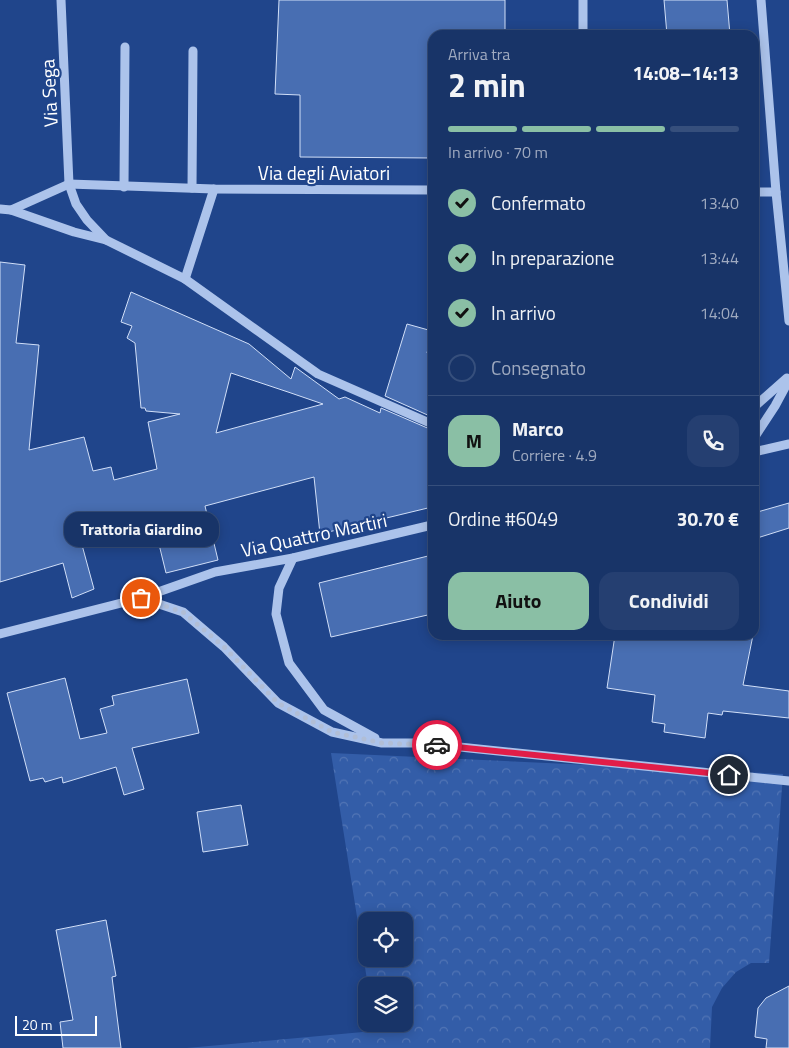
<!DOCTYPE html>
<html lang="it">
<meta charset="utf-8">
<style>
body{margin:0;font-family:"Titillium Web",sans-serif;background:#253f71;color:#f1f3f6;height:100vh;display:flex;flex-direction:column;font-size:19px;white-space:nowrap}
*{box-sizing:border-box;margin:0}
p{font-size:16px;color:#9faac0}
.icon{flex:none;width:28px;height:28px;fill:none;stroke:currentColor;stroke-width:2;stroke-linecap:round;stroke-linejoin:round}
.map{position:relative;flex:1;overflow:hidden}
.sheet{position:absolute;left:428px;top:30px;width:331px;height:610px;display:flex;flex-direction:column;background:#183468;border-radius:15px;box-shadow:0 2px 12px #0003,0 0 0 1px #364f7c}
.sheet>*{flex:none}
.buttons{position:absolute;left:358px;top:912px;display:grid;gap:10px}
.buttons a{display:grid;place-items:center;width:55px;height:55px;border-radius:10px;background:#183468;box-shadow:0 2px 12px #0003,0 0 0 1px #364f7c;font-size:25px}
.scale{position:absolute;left:15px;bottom:12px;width:82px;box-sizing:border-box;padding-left:5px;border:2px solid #fff;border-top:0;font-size:14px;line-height:18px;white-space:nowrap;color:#fff;-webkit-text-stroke:4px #20458b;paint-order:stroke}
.pin{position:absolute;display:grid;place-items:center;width:42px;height:42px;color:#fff;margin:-21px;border:2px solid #fff;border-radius:50%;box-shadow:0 1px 5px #0007}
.courier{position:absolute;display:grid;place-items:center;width:50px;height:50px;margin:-25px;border:4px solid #e11d48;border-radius:50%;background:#fff;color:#222;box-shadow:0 1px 6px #0007}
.bubble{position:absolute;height:35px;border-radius:15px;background:#183468;box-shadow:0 2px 12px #0003,0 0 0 1px #364f7c;font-size:16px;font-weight:700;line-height:35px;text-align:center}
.overview em{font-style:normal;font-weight:700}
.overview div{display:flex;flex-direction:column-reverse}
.overview{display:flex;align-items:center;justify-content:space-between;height:85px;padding:0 20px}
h1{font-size:32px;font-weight:700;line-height:38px}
.bar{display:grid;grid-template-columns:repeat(4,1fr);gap:8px 5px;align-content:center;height:60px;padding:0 20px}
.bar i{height:6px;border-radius:4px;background:#364f7c}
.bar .active{background:#8abfa5}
.bar p{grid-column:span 4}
.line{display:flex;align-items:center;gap:12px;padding:0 20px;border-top:1px solid #364f7c}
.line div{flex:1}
.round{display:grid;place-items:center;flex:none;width:52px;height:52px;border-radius:15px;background:#253f71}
ol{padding:0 20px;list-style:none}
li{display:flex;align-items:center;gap:15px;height:55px}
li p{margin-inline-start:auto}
li .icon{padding:5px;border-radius:50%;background:#8abfa5;color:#111;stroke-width:4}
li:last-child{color:#9faac0}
li i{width:28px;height:28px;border:2px solid #364f7c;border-radius:50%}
.action{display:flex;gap:10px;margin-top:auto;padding:10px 20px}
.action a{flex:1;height:58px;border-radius:15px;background:#8abfa5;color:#111;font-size:20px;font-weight:700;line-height:58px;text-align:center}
.action a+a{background:#253f71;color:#f1f3f6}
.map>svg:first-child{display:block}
.forest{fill:url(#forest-crowns);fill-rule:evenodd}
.building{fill:#486eb2;stroke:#d1dff8;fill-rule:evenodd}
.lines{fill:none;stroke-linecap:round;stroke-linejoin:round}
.minor{stroke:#acc3eb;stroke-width:9}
.done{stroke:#b1bed6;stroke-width:5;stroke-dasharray:0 9}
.route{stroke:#e11d48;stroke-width:6}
.labels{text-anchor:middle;stroke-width:4.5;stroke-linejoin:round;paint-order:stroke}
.street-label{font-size:19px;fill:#fff;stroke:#20458b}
</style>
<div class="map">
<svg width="789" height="1048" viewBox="0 0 789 1048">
<defs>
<pattern id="forest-crowns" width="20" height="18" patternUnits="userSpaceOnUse" patternTransform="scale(1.25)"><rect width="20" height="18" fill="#335da8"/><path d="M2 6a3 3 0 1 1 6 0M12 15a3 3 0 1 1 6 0" fill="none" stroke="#5275b5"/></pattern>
</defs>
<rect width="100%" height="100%" fill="#20458b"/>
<path class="forest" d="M331 753 783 774 769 963H751L736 972 722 988 712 1007 710 1048H187L374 1031V1024H404V986H368ZM366 921H404V959H366Z"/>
<g class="building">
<polygon points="279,0 505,0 505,35 432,35 432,158 300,157 300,95 275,94"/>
<polygon points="664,0 727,0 730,35 667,35"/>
<path d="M0 262 25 265 16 343 39 345 29 450 84 437 93 471 111 467 114 480 157 469 148 422 180 414 146 411 145 408H141L135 343 127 338 132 326 121 322 131 292 249 344 291 379 295 367 339 399 345 397 380 413 381 408 432 430V507L320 534 314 477 205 506 218 560 166 573 155 528 82 545 94 589 72 598 63 563 0 582ZM231 373 288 392 323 404 216 433Z"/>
<polygon points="407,324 432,331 427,353 432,355 432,417 385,396"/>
<polygon points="789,503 789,528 754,539 754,513"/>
<polygon points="432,555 432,614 331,637 319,583"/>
<polygon points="615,635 753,635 743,685 789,691 789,718 723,711 722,715 708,713 705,738 664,732 665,724 652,722 655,695 607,688"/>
<polygon points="65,678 80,739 107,733 100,709 114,705 112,696 187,679 199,733 132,748 144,789 124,795 116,767 63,783 62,777 45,782 43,778 30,781 7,693"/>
<polygon points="241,805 248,845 203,852 197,812"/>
<polygon points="106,920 116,976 112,977 121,1048 63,1048 60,1022 73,1020 56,930"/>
<polygon points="789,986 789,1048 766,1048 767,1039 755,1037 758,1008 766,998"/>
</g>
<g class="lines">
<g class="minor">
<polyline points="61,0 69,184 76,204 87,220 106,240 185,279 318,374 432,424"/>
<polyline points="583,0 583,35"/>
<polyline points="761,0 776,192 789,321"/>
<polyline points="124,187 125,47"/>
<polyline points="192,188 193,51"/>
<polyline points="754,192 776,192"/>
<polyline points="0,209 11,210 69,184 214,189 432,190"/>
<polyline points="11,210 74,232 106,240"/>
<polyline points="185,279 214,189"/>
<polyline points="754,407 787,378"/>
<polyline points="754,438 775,406 789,380"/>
<polyline points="754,452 789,444"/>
<polyline points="293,558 279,588 276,614 289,663 324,710 375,738"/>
<polyline points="141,598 183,612 224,647 278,703 332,732 382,743 421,743 789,781"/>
<polyline points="0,634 141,598 215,572 293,558 432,525"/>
</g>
</g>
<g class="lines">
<polyline class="done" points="141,598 183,612 224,647 278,703 332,732 382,743 437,745"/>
<polyline class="route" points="437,745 729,775"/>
</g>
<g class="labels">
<g class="street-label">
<text transform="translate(49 93) rotate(-93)" y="7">Via Sega</text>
<text x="324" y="180">Via degli Aviatori</text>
<text transform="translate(314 535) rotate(-12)" y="7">Via Quattro Martiri</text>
</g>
</g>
</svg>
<div class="buttons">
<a><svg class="icon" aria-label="locate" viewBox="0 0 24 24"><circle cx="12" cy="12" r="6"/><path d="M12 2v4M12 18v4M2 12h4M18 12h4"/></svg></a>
<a><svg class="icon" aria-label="layers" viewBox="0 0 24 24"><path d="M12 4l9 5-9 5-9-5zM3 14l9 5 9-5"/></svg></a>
</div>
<div class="scale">20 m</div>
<div class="pin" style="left:141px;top:598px;background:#ea580c"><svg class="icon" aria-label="bag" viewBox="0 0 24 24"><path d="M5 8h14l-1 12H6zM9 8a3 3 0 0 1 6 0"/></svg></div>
<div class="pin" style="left:729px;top:775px;background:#1f2937"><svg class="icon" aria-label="home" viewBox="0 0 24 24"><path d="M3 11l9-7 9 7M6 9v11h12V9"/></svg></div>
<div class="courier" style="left:437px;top:745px"><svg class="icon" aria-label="car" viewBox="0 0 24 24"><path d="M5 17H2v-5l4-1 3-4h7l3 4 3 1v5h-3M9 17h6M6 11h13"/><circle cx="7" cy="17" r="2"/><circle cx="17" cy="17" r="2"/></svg></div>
<div class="bubble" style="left:64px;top:512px;width:155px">Trattoria Giardino</div>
<section class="sheet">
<div class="overview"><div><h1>2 min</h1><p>Arriva tra</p></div><em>14:08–14:13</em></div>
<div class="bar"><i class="active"></i><i class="active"></i><i class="active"></i><i></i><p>In arrivo · 70 m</p></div>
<ol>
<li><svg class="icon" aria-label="check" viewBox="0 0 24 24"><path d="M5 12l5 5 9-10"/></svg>Confermato<p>13:40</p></li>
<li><svg class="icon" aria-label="check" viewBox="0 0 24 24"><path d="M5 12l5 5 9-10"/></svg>In preparazione<p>13:44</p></li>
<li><svg class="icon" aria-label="check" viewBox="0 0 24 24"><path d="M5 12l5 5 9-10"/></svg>In arrivo<p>14:04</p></li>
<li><i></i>Consegnato</li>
</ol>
<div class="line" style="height:90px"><b class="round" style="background:#8abfa5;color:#111">M</b><div><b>Marco</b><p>Corriere · 4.9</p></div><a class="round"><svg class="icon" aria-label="phone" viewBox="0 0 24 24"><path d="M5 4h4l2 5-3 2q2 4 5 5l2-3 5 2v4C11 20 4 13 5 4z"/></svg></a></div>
<div class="line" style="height:65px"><div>Ordine #6049</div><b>30.70 €</b></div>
<div class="action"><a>Aiuto</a><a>Condividi</a></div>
</section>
</div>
